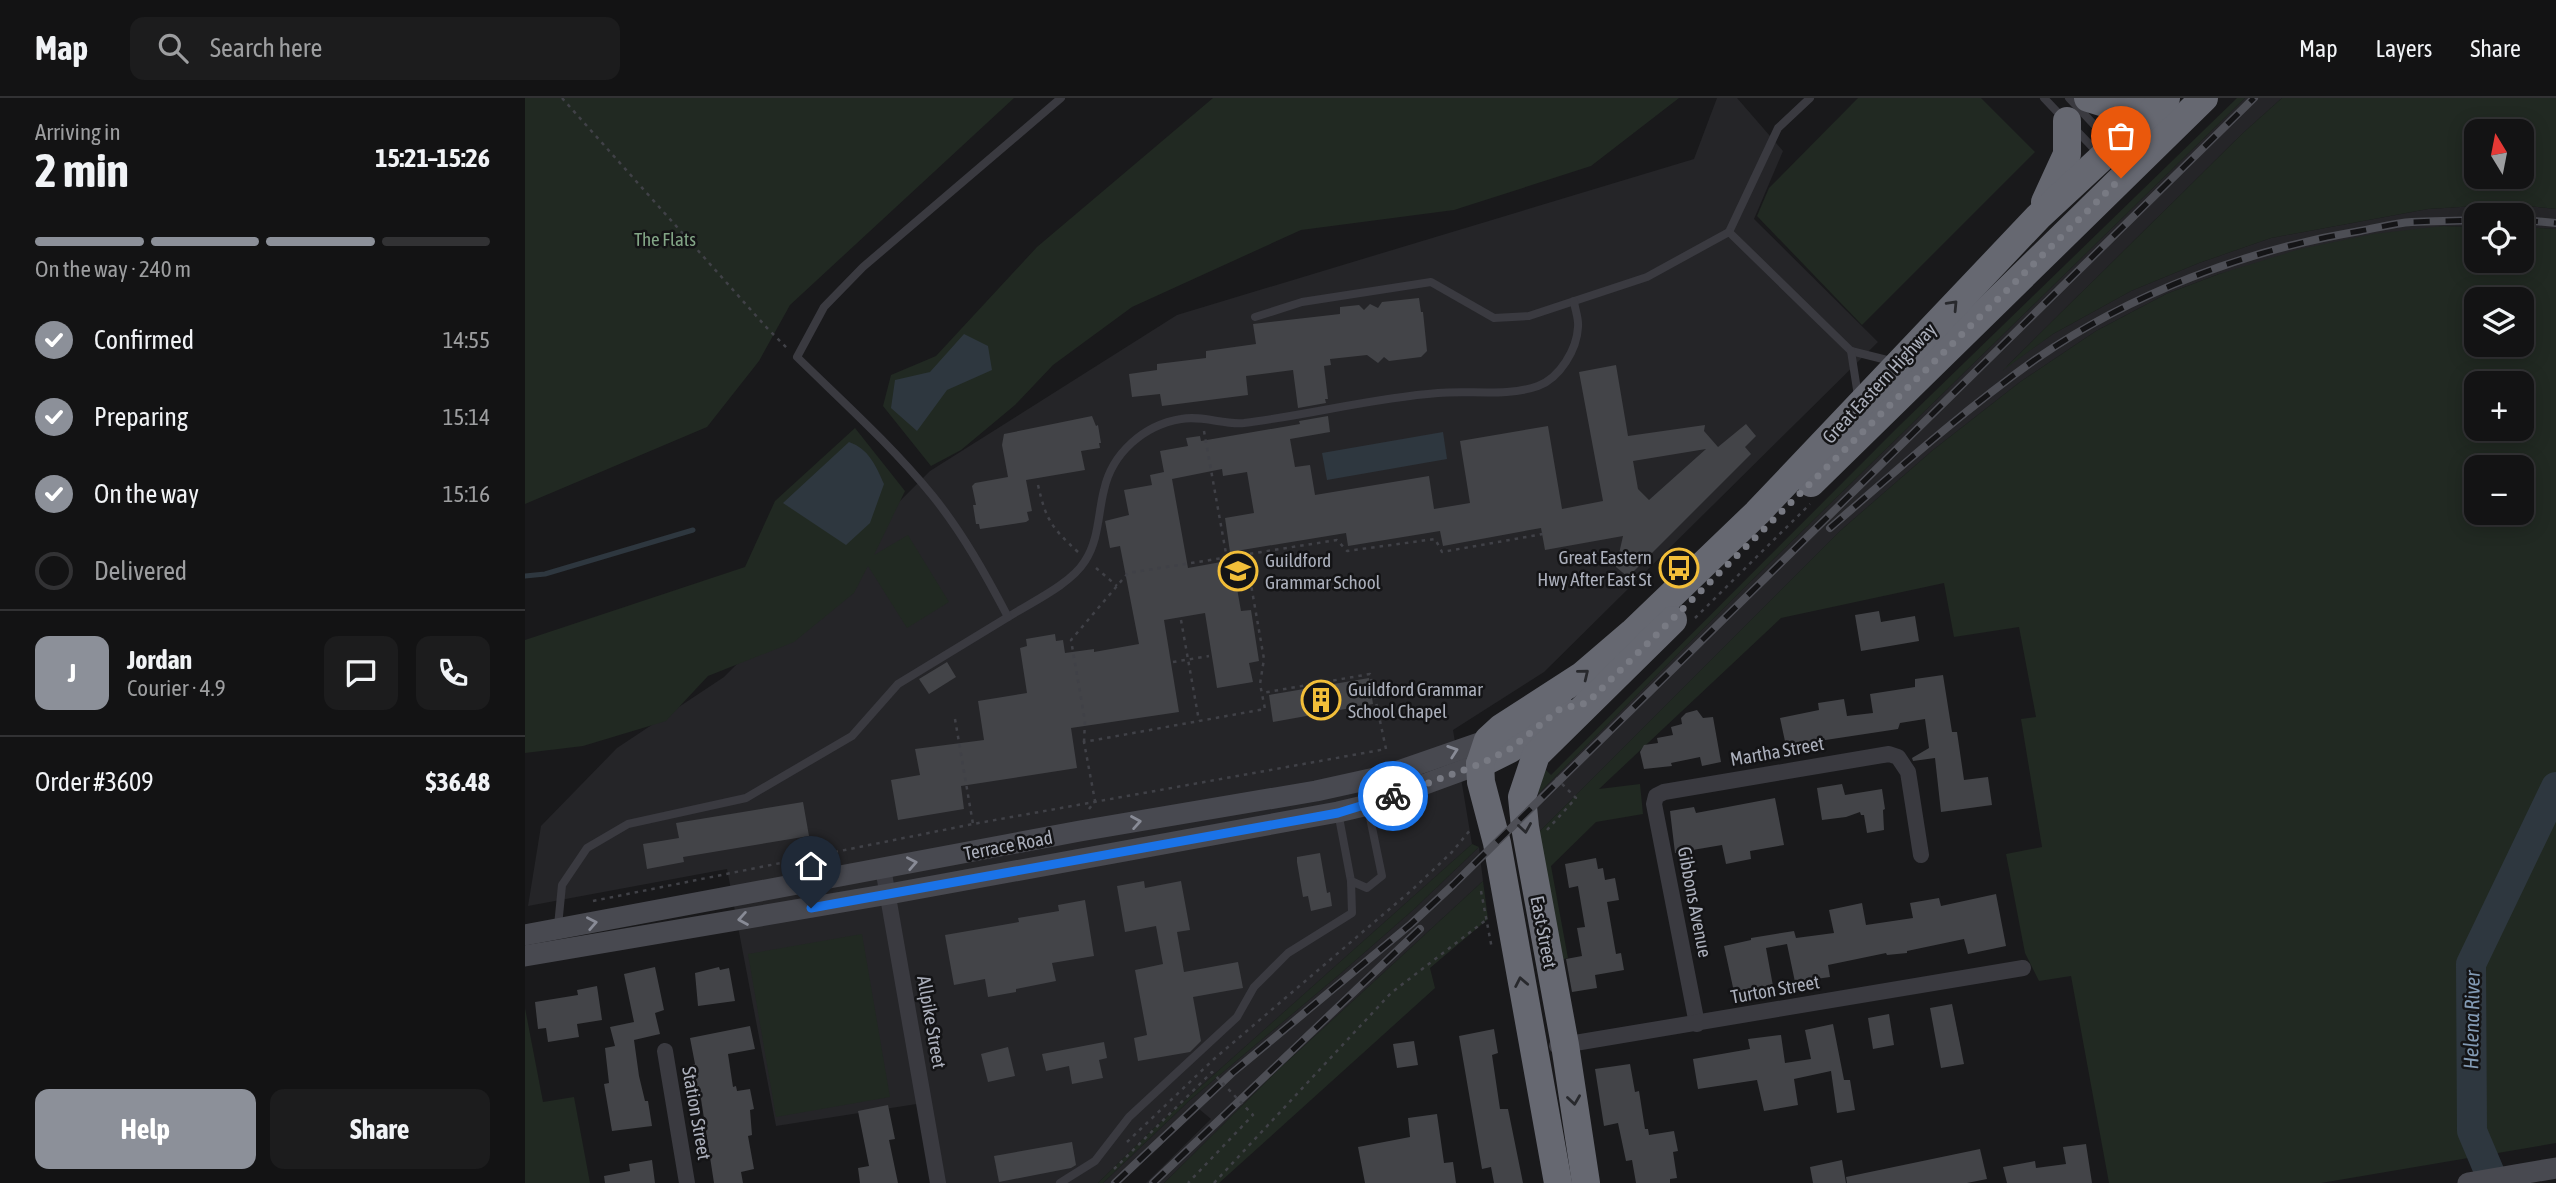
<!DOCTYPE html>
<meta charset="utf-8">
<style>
body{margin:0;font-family:"Asap Condensed",sans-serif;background:#1c1c1d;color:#f1f3f6;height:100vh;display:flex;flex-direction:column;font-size:26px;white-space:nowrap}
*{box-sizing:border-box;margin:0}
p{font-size:23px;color:#9d9ea0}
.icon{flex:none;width:38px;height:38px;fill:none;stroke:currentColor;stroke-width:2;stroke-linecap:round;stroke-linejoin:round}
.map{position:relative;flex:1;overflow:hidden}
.side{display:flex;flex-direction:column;background:#131314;width:525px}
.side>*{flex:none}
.needle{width:46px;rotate:350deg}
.controls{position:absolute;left:1939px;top:21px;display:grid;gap:14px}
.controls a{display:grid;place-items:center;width:70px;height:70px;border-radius:14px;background:#131314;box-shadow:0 4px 18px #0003,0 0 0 2px #323234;font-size:35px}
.pin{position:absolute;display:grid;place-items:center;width:60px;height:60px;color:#fff;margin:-72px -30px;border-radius:50% 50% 50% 0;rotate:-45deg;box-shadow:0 0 7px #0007}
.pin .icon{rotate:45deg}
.courier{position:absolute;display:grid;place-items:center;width:70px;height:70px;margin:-35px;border:5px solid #1a73e8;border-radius:50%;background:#fff;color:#222;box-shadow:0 2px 9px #0007}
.overview em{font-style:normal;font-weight:700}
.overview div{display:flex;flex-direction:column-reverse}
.overview{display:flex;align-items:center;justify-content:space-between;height:119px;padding:0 35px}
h1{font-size:46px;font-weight:700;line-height:52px}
.bar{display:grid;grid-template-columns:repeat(4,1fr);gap:10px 7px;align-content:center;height:84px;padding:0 35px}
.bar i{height:9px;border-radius:5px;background:#323234}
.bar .active{background:#8c9099}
.bar p{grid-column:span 4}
.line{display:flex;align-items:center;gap:18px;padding:0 35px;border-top:2px solid #323234}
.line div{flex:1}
.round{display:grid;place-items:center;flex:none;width:74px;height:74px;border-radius:14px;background:#1c1c1d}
ol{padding:0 35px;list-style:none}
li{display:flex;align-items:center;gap:21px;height:77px}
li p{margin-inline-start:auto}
li .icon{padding:7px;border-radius:50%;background:#8c9099;color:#fff;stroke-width:4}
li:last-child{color:#9d9ea0}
li i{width:38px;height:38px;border:4px solid #323234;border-radius:50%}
.action{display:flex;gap:14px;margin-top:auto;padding:14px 35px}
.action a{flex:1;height:80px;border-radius:14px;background:#8c9099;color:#fff;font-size:28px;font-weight:700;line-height:80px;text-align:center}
.action a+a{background:#1c1c1d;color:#f1f3f6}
header{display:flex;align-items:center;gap:42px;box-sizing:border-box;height:98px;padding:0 35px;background:#131314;border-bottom:2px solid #323234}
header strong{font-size:33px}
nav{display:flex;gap:38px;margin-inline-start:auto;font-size:24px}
.search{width:490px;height:63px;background:#1c1c1d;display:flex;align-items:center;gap:18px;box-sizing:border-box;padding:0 24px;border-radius:14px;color:#9d9ea0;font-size:26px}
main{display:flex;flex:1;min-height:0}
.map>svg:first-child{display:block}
.built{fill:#252528}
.green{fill:#212922;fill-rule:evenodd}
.water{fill:#2e373f}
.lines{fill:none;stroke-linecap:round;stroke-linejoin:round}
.stream{stroke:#2e373f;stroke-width:5}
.river{stroke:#2e373f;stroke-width:30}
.building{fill:#434448;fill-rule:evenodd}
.path{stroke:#404147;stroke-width:2.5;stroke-dasharray:3.5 5;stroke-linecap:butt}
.lane{stroke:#3a3a40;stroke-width:8}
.street{stroke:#3a3a40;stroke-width:16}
.secondary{stroke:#484950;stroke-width:21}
.highway{stroke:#666871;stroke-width:28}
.rail-casing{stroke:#4d4e55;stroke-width:8}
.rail{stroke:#141416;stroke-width:5;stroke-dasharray:16;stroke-linecap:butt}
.path-bridge{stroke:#404147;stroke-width:2.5;stroke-dasharray:3.5 5;stroke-linecap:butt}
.oneway{stroke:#28292d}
.oneway2{stroke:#888b96}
.done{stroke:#787a83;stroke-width:7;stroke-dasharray:0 12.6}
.route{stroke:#1a73e8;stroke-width:9}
.labels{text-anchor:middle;stroke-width:5;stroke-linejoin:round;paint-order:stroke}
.park-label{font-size:19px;fill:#82a586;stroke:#141416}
.street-label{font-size:19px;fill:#abafbb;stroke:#141416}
.poi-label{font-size:19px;fill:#abafbb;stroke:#141416;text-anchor:start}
.water-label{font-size:21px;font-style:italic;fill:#839bb5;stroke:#141416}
</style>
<header>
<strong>Map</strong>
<div class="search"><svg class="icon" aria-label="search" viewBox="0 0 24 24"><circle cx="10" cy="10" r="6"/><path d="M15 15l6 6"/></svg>Search here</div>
<nav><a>Map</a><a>Layers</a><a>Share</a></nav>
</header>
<main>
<section class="side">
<div class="overview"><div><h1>2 min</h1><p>Arriving in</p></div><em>15:21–15:26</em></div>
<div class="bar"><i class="active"></i><i class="active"></i><i class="active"></i><i></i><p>On the way · 240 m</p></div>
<ol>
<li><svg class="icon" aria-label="check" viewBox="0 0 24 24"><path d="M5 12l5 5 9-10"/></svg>Confirmed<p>14:55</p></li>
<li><svg class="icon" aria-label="check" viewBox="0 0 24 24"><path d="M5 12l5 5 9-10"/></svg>Preparing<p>15:14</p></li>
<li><svg class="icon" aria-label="check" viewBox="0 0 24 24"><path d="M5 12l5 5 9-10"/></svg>On the way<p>15:16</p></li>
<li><i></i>Delivered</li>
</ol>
<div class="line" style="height:126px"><b class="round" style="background:#8c9099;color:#fff">J</b><div><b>Jordan</b><p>Courier · 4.9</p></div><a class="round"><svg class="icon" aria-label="chat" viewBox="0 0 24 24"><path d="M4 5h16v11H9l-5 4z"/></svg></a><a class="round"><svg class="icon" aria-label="phone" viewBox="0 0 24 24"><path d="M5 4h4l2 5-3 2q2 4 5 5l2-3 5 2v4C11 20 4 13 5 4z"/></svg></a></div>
<div class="line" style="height:91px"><div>Order #3609</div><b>$36.48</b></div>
<div class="action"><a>Help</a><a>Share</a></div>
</section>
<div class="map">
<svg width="2031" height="1085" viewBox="0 0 2031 1085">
<rect width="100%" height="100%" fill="#19191b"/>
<g class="built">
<polygon points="1192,0 1212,0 1258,53 1229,121 1353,244 1019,574 928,632 947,746 628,1031 573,1085 413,1085 398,1005 251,1028 202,771 3,808 16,728 92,650 199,579 405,373 652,217 1169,61"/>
<polygon points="1720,0 1757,0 1718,35 1481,269 1528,236 1606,193 1674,165 1746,140 1903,111 1984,106 2031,111 2031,131 1997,129 1997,117 1951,117 1951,129 1918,128 1694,176 1641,196 1571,233 1495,284 1408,352 1315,433 1011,737 1010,713 1013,696 1223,486"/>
<polygon points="954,749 958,783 753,972 639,1085 621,1085 686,1021 674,1011 596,1085 578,1085 665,1002 815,876 888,812"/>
</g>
<g class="green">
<polygon points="0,0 489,0 265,207 234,263 182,329 0,406"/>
<polygon points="688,0 1154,0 1066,68 929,112 776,132 607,209 528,267 490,307 436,352 406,368 358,308 366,277 411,258 512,149"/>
<polygon points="1333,0 1456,0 1510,54 1337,227 1232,118 1244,90"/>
<polygon points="1712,0 1720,0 1223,486 1013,696 1020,671 1026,677 1372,330"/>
<path d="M1757 0H2031V111L1984 106 1903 111 1746 140 1674 165 1606 193 1528 236 1477 273 1718 35ZM1951 33H1997V79H1951Z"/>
<path d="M1918 128 1951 129V163H1997V129L2031 131V1045L1796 1085H1584L1546 878 1514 883 1500 855 1481 756 1517 749 1496 621 1511 619 1494 529 1429 539 1419 485 1256 520 1074 691 1115 686 1118 716 1071 724 1026 768 1043 860 1035 862 1011 737 1315 433 1408 352 1495 284 1571 233 1641 196 1694 176 1775 151 1848 136ZM1951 201H1997V247H1951ZM1951 285H1997V331H1951ZM1951 369H1997V415H1951Z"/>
<polygon points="330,330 380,393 349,457 383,437 424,504 382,530 343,468 329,495 269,544 183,578 141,623 58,648 0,655 0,542 220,469 250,403"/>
<polygon points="947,746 954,749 888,812 815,876 665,1002 578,1085 573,1085 628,1031"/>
<polygon points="958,783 963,821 905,870 910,890 694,1085 639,1085 753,972"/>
<polygon points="337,836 365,999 251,1019 223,856"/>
<polygon points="0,910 18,1004 49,999 65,1085 0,1085"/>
</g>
<g class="water">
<polygon points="439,236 463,248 467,272 422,292 392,333 366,310 370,282 405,274"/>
<polygon points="918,334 922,361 802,382 797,355"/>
<path d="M324 344C344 351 351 368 359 386L345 425 321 447 258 405Z"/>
</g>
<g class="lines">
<polyline class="stream" points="0,478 20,476 168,432"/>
<polyline class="river" points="1969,1085 1947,1033 1946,866 2031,689"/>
</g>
<g class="building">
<polygon points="894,200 896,214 898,214 902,253 896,259 864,263 859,259 853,265 842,257 805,261 806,267 799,268 803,301 800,301 801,305 773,310 768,272 721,278 723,297 637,308 635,296 607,299 604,276 632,272 632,266 681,260 681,253 731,246 728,226 815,216 815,209 834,207 839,212 845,206 853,210 857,204"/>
<path d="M1091 267 1103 338 1180 327 1179 333 1193 349 1221 326 1231 338 1220 349 1226 356 1103 479 1091 469 1098 438 1020 452 1016 430 918 448 915 433 823 448 821 435 705 454 700 420 729 415 722 374 698 378 697 371 647 381 663 470 707 462 716 513 726 512 734 563 724 565 728 584 692 590 680 515 639 522 654 614 546 630 552 670 436 688 439 711 373 722 366 682 395 677 390 651 459 642 453 603 502 595 495 550 502 548 501 541 530 536 531 543 538 542 540 555 569 551V554L614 546 595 448 585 450 580 423 604 417 599 392 627 387 625 377 639 374 635 353 663 348 661 340 675 338 676 343 775 326 774 323 803 318 805 334 765 341 770 369 785 367 790 397 904 378 909 411 945 405 935 343 1023 328 1037 411 1078 403 1054 274ZM1181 351 1124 402 1113 391 1108 363Z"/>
<polygon points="567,318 571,328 573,327 576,345 574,345 575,350 556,353 560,372 501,382 507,413 502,414 504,422 501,424 455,431 454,426 451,426 448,407 451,407 447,388 450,385 483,379 477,347 479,336"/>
<polygon points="1354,513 1356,524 1390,518 1394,543 1336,553 1330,517"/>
<polygon points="422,564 431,579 404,596 394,581"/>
<polygon points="1418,577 1427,634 1432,634 1439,682 1463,679 1467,707 1416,714 1410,660 1388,663 1387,660 1404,650 1400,621 1375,625 1373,631 1261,648 1255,620 1294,612 1293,605 1319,601 1322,618 1348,615 1345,596 1390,589 1390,581"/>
<polygon points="844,580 848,606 748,624 744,597"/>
<polygon points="1172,612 1178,620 1188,619 1196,664 1177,668 1175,659 1146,665 1147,668 1119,671 1115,654 1119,647 1133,645 1132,640 1148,637 1146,629 1157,626 1156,620 1161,615"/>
<polygon points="1317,686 1320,697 1357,691 1360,711 1358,712 1359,732 1342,735 1339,717 1336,717 1335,714 1321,719 1297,722 1292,690"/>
<polygon points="1250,700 1259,747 1225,753 1226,761 1201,766 1197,747 1150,755 1145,713 1169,709 1171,715"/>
<polygon points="278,704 284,738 158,759 159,764 122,771 118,746 154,740 151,725"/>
<polygon points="795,755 802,795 805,794 807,808 786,813 783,798 778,799 772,764 772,759"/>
<polygon points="1071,760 1073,771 1078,770 1080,782 1090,780 1094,802 1082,804 1091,856 1096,855 1099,872 1070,877 1072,890 1047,894 1041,861 1057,858 1052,830 1060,829 1053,788 1044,790 1040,766"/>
<polygon points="619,783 620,790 656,783 665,832 652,834 659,874 713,864 718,890 668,899 676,943 665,954 613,963 609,940 622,937 610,872 638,866 631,828 600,834 592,788"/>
<polygon points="1471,796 1481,848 1443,856 1439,841 1382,853 1382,855 1362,857 1361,855 1303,867 1305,879 1270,884 1262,846 1241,850 1248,888 1209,894 1199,848 1226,842 1226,840 1269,833 1271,840 1309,835 1304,812 1337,805 1341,827 1388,820 1385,805 1414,800 1416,808"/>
<polygon points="560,802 569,858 527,865 531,883 491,891 491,894 463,899 460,881 429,887 420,837 494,824 493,820 534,813 533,807"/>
<polygon points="130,869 139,912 130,915 135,936 109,942 114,978 120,1003 123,1003 127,1028 87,1033 79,986 84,985 80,950 90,948 85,929 109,924 99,876"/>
<polygon points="194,869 195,872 204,870 210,903 173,908 170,875"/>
<polygon points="72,888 77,922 52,926 54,939 23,944 21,930 13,931 10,904 53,897 52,892"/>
<polygon points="1427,906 1439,966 1416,970 1405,910"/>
<polygon points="1364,916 1369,947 1348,951 1343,920"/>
<polygon points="1308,926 1319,982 1325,982 1330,1012 1312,1015 1306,973 1269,981 1273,1007 1239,1013 1232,982 1173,991 1168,961 1225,951 1223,941 1256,937 1260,965 1286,961 1280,932"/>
<polygon points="225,928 230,951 203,956 208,989 211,988 212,993 225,991 229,1011 225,1012 227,1037 223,1038 229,1071 216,1074 218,1085 189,1085 174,988 169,989 165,967 170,966 165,940"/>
<polygon points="969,931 973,955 967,957 975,1011 983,1011 998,1085 969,1085 966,1069 957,1071 934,938"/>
<polygon points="889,943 893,967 872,970 868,946"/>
<polygon points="579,944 582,960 574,962 578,980 547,986 544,968 521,973 517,956"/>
<polygon points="483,949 490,978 463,984 456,956"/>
<polygon points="1105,966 1110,994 1114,993 1120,1031 1123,1031 1124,1037 1149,1033 1153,1053 1148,1054 1152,1080 1145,1081 1145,1085 1111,1085 1107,1062 1101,1063 1093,1025 1079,1028 1070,971"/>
<polygon points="363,1007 370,1041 364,1042 373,1085 335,1085 333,1070 344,1068 333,1013"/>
<polygon points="912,1016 919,1065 928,1064 931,1085 840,1085 833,1049 885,1039 883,1020"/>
<polygon points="547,1044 551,1067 546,1070 474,1084 469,1058"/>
<polygon points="1561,1046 1567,1085 1482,1085 1478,1069 1510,1063 1511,1070 1541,1066 1538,1049"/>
<polygon points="1455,1051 1462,1081 1442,1085 1322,1085 1321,1079"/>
<polygon points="127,1062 130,1085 80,1085 79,1078 105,1073 104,1066"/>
<polygon points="1317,1062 1321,1085 1288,1085 1285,1069"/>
</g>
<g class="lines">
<g class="path">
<polyline points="37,0 242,230 262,250"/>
<polyline points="679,333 702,461"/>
<path d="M513 387C521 422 526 429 553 454"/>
<polyline points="571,470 592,488"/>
<polyline points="1170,520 1285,406"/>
<polyline points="656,522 674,623"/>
<polyline points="648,564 684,558"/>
<polyline points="430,621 448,726"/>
<polyline points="559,644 560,623 546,542 603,475 812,442 822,453 910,441 917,454 1018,436"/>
<polyline points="564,711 570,703 559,644 740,611 735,586 739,561 721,458"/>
<polyline points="1022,732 1051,700 1029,678"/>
<polyline points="956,793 967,851"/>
<polyline points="68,803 448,726 861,651 845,576 737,595"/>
<polyline points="602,1044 689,961 888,791 927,754 946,731"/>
<polyline points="689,1085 866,895 961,822"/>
</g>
<g class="lane">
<polyline points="1519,0 1538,20"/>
<polyline points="1544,0 1606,66"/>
<polyline points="1550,31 1575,57"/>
<polyline points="1204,134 1253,30 1285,0"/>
<polyline points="730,219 777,204 906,184 969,220 1004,218 1122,179 1204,134 1326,253 1366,263"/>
<polyline points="1326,253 1333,298"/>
<path d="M483 519C507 504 546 486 560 463 574 442 573 415 579 392 587 355 619 327 656 321 677 317 699 327 719 325 784 317 847 300 913 295 945 292 982 299 1013 288 1035 280 1052 251 1053 229 1054 221 1050 212 1049 203"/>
<polyline points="813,714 826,783"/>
<path d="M33 828 37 787 62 750 103 726 221 700 327 638 373 586 483 519C461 477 437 434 407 397 366 347 318 304 272 259L299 209 338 169 536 0"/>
<polyline points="535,1085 570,1063 604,1019 712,919 729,889 763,855 827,815 826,783 842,790 857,778 843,710"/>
</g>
<g class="street">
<polyline points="358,770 413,1085"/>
<polyline points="1172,926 1129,706 1131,698 1139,694 1364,656 1373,659 1383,674 1396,757"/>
<polyline points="1032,948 1498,870"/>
<polyline points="140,953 162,1085"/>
</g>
<g class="secondary">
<polyline points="0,837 555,733 791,693 859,678 963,642"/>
<polyline points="0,858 364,796 813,714 843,707 955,666"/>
<polyline points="1943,1085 2031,1070"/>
</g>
<g class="highway">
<polyline points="1563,0 1608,14 1628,13"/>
<polyline points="1520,104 1542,56 1542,23"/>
<polyline points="1286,385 1679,0"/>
<polyline points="955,666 985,651 1036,611"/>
<polyline points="1033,1085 972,745 956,684 955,666 963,642 976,630 1058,577 1107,535 1232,415 1513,119 1641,0"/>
<polyline points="1061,1085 1040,947 1000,729 997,699 1011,657 1148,522"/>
</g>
<defs>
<g id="rail">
<polyline points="1997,122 2031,125"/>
<path d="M1305 430C1372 372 1439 312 1511 261 1607 195 1721 152 1835 133 1852 130 1870 125 1887 124 1909 123 1930 123 1951 122"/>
<polyline points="590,1085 707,975 886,826 929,786 1729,0"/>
<polyline points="628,1085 895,831"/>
</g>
</defs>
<use href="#rail" class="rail-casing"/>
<use href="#rail" class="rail"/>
<polyline class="path-bridge" points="589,1071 687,974 728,1017 663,1085"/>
</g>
<defs><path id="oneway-chevron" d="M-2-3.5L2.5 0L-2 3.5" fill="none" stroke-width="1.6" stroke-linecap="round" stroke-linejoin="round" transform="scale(1.75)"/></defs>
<g class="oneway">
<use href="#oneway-chevron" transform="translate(1428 207) rotate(-47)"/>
<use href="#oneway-chevron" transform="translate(1059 576) rotate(-39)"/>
<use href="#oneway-chevron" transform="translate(1000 730) rotate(81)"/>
<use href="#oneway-chevron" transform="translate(996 884) rotate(-101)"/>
<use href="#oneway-chevron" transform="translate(1049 1002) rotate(82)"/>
</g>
<g class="oneway2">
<use href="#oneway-chevron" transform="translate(928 653) rotate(-19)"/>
<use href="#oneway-chevron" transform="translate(611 724) rotate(-10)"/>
<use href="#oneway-chevron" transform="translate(387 765) rotate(-11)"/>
<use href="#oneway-chevron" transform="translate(218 821) rotate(170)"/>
<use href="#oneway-chevron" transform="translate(67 825) rotate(-11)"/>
</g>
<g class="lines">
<polyline class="done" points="868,698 955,666 985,651 1035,611 1062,605 1596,80"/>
<polyline class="route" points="286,810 813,715 868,698"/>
</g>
<defs>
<symbol id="bus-ring" viewBox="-11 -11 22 22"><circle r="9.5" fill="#141416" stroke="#f2be39" stroke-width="1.5"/><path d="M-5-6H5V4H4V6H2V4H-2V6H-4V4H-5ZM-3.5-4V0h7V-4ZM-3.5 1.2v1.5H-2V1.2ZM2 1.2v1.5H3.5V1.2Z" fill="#f2be39"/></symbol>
<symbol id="school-ring" viewBox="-11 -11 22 22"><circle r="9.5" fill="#141416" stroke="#f2be39" stroke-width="1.5"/><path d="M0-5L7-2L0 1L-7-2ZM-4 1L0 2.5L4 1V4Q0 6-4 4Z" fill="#f2be39"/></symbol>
<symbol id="building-ring" viewBox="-11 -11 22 22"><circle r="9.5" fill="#141416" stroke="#f2be39" stroke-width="1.5"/><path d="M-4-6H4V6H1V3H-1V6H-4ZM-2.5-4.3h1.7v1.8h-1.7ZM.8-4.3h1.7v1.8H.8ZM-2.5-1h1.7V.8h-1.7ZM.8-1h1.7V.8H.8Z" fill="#f2be39"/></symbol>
</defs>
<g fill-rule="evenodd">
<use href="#bus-ring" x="1132" y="448" width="44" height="44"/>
<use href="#school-ring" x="691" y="451" width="44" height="44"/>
<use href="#building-ring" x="774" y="580" width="44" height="44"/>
</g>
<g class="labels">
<g class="park-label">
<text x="140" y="148">The Flats</text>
</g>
<g class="street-label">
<text transform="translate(1354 285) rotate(-47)" y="7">Great Eastern Highway</text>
<text transform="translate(1252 653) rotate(-10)" y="7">Martha Street</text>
<text transform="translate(483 747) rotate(-11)" y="7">Terrace Road</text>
<text transform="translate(1170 804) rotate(79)" y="7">Gibbons Avenue</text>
<text transform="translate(1019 834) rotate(79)" y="7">East Street</text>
<text transform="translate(1250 891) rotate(-10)" y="7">Turton Street</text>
<text transform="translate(407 924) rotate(80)" y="7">Allpike Street</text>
<text transform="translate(172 1015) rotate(80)" y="7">Station Street</text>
</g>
<g class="poi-label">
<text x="1127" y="466" text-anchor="end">Great Eastern<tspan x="1127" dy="22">Hwy After East St</tspan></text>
<text x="740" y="469">Guildford<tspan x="740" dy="22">Grammar School</tspan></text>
<text x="823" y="598">Guildford Grammar<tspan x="823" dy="22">School Chapel</tspan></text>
</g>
<g class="water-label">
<text transform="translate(1947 922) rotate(-89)" y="7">Helena River</text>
</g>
</g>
</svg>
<div class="controls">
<a><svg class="needle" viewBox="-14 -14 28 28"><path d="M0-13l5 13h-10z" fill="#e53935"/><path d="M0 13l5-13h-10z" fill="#9d9ea0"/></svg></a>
<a><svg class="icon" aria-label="locate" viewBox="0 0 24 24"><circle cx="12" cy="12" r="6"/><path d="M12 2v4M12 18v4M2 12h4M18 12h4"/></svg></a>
<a><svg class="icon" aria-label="layers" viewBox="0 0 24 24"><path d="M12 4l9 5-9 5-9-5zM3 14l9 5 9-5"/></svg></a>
<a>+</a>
<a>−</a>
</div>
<div class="pin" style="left:1596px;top:80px;background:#ea580c"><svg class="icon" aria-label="bag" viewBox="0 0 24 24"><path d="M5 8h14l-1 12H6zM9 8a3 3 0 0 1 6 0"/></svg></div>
<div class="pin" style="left:286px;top:810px;background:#1f2937"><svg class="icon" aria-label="home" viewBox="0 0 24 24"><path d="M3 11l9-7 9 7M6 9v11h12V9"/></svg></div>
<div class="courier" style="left:868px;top:698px"><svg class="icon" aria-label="bike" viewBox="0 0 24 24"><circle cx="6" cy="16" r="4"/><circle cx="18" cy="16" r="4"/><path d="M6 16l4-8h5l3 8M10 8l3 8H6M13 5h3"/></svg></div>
</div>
</main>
